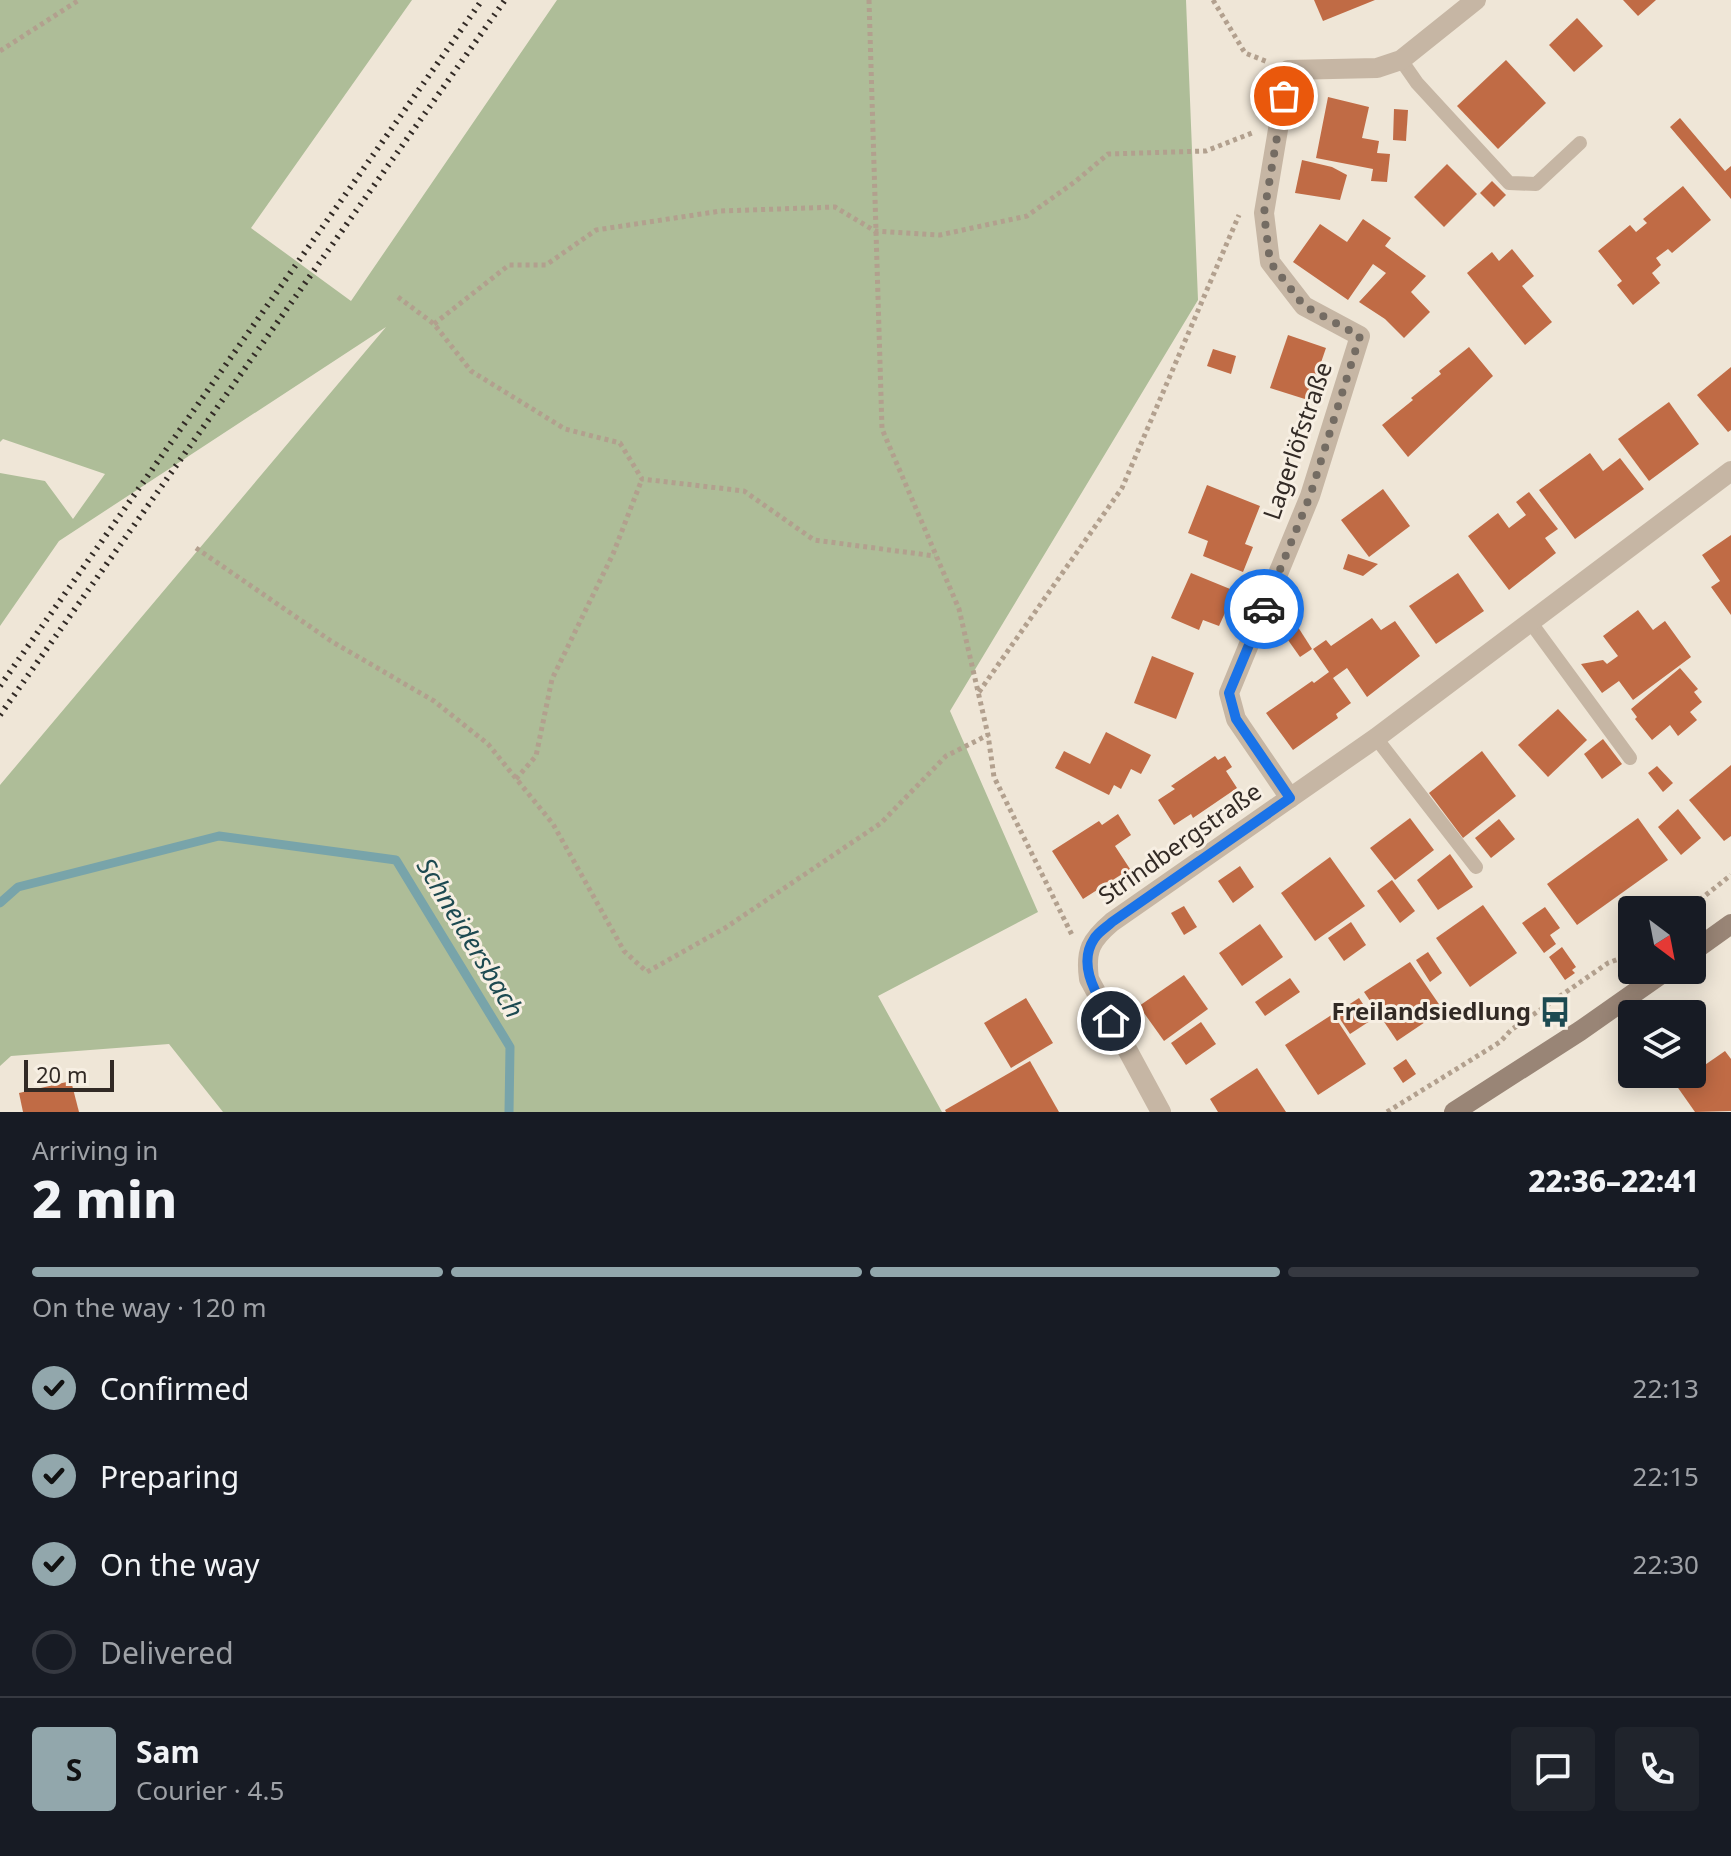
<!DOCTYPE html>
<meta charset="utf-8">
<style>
body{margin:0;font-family:"Noto Sans",sans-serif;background:#20242c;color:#f1f3f6;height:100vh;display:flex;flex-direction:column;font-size:30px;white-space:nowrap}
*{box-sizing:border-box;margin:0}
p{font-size:26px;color:#9ea1a6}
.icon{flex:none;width:44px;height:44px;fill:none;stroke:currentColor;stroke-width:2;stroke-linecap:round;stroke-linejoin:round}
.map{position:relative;height:1112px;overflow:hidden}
.details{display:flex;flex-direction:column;background:#171b24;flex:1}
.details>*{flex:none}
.needle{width:52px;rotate:148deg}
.tools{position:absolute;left:1618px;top:896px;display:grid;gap:16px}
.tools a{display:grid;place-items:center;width:88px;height:88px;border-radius:8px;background:#171b24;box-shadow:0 4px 20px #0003;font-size:40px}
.scale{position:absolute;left:24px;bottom:20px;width:90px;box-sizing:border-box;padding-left:8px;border:4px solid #322a25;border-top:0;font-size:22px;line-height:28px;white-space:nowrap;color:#322a25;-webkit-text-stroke:6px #f7efe3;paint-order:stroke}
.pin{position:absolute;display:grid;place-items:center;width:68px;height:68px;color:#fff;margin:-34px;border:4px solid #fff;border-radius:50%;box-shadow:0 2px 8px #0007}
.courier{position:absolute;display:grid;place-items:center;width:80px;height:80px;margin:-40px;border:6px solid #1a73e8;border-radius:50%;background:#fff;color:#222;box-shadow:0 2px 10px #0007}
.overview em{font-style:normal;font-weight:800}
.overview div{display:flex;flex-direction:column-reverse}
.overview{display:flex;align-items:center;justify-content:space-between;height:136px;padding:0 32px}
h1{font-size:52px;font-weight:800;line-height:60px}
.bar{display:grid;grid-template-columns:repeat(4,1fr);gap:12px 8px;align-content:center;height:96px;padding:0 32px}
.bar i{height:10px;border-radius:6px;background:#363941}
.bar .current{background:#92a7ac}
.bar p{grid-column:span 4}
.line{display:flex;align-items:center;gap:20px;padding:0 32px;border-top:2px solid #363941}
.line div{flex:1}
.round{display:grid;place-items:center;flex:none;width:84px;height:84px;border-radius:8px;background:#20242c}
ol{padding:0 32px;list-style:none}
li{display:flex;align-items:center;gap:24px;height:88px}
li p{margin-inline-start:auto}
li .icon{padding:8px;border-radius:50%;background:#92a7ac;color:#111;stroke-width:4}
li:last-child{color:#9ea1a6}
li i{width:44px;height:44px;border:4px solid #363941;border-radius:50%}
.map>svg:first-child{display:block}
.green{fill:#aebd98}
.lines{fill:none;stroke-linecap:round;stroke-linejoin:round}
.stream{stroke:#78a4aa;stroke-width:9}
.building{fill:#c06b45}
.path{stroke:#b2a08e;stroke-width:5;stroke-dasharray:4 4;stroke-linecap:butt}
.lane{stroke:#c6b6a4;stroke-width:14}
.street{stroke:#c6b6a4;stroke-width:20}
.secondary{stroke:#998576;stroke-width:20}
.rail{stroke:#322a25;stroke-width:6;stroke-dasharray:2 6;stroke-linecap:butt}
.done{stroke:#746c63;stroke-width:8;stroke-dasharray:0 14.4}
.route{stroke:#1a73e8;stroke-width:10}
.labels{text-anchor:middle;stroke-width:6;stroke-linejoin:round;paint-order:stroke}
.street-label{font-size:24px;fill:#322a25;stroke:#f7efe3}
.poi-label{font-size:24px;font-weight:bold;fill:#322a25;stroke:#f7efe3;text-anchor:end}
.water-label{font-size:26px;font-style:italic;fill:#1d4a51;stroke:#f7efe3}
</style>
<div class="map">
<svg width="1731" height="1112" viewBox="0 0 1731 1112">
<rect width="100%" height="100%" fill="#efe6d7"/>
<polygon class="green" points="0,0 412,0 251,228 351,301 557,0 1186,0 1198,300 950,711 1038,912 878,996 942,1112 223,1112 169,1044 11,1056 0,1066 0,785 386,327 59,541 0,626 0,473 45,481 73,519 105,474 3,439 0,442"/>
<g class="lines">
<polyline class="stream" points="0,903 18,887 219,836 396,860 510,1047 509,1112"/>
</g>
<g class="building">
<polygon points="1314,0 1375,0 1323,21"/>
<polygon points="1623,0 1656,0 1638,16"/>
<polygon points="1577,18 1603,46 1574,72 1549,45"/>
<polygon points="1506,60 1546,103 1498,149 1457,106"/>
<polygon points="1328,97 1369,107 1362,138 1379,141 1377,153 1390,154 1387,182 1371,181 1373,169 1316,158"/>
<polygon points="1394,109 1408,110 1406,141 1393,140"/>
<polygon points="1680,118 1725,171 1731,166 1731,199 1670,127"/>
<polygon points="1302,160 1332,167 1347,175 1340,200 1295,193"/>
<polygon points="1447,164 1477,194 1444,227 1414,197"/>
<polygon points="1492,181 1506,195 1494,207 1480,193"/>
<polygon points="1683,186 1711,220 1672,253 1668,249 1656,258 1661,265 1652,273 1660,283 1633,305 1617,285 1622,281 1598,251 1630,225 1636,232 1647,223 1643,219"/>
<polygon points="1363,219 1391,238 1385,246 1426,276 1411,292 1430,312 1404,338 1385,319 1359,302 1386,273 1373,264 1348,300 1293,262 1320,224 1347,242"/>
<polygon points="1512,249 1534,276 1522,286 1552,322 1525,345 1467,273 1492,252 1499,261"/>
<polygon points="1288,335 1326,348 1308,400 1270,388"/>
<polygon points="1469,347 1493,376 1408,457 1382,425 1413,400 1411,398 1441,374 1439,371"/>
<polygon points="1213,349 1236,356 1231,374 1207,366"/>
<polygon points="1731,367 1731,430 1728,432 1697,395"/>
<polygon points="1669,402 1699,444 1649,481 1618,439"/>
<polygon points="1590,453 1603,471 1620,458 1644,489 1575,539 1539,490"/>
<polygon points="1207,485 1260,506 1245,544 1253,547 1243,572 1203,556 1208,541 1188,533"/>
<polygon points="1383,489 1410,526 1369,557 1341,520"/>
<polygon points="1529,492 1558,529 1545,538 1556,553 1509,590 1468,536 1498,513 1509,528 1526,515 1516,502"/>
<polygon points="1731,535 1731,615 1711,587 1720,581 1702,555"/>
<polygon points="1348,554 1378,564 1363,576 1343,569"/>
<polygon points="1191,573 1235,591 1219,626 1203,620 1199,630 1171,618"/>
<polygon points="1458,573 1484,611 1436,644 1409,606"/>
<polygon points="1638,610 1653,630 1665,621 1691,657 1633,700 1619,681 1602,693 1581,664 1603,660 1607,664 1618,656 1603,636"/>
<polygon points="1372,618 1381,630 1395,621 1420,656 1367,697 1347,668 1333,678 1351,703 1336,714 1338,718 1293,750 1266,713 1312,681 1314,683 1329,672 1313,649 1326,640 1331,646"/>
<polygon points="1296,624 1312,649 1300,657 1283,633"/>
<polygon points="1152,656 1194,673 1176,719 1134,703"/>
<polygon points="1680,668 1698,689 1694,692 1702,702 1690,712 1697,720 1678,736 1670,725 1652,740 1635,719 1637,717 1631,709"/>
<polygon points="1558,709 1587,740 1548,777 1518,745"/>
<polygon points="1106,732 1151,755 1141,774 1131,769 1121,789 1114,785 1109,795 1055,768 1064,751 1090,764"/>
<polygon points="1603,739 1622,764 1602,779 1584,754"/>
<polygon points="1482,751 1516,796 1463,838 1429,793"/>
<polygon points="1215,756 1218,760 1225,756 1232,767 1226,771 1237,788 1193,818 1191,814 1174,825 1158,800 1175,789 1171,786"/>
<polygon points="1731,765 1731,836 1724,841 1689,800"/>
<polygon points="1657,766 1673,783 1663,792 1648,773"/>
<polygon points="1678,809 1701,838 1681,855 1658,827"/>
<polygon points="1118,814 1131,835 1115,846 1130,869 1083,899 1052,851 1099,821 1102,825"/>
<polygon points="1410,818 1434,850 1395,880 1370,848"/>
<polygon points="1638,818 1668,860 1577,925 1547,884"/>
<polygon points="1499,819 1515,839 1491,858 1475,838"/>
<polygon points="1450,854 1473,887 1438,910 1417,880"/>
<polygon points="1330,857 1365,906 1315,941 1281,893"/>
<polygon points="1240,866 1254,887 1233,903 1218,881"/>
<polygon points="1392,880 1415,911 1400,923 1377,891"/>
<polygon points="1483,905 1517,953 1470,987 1436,938"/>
<polygon points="1184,906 1197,927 1184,935 1171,913"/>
<polygon points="1545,907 1560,928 1550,935 1556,944 1544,953 1522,923"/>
<polygon points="1351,922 1366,945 1344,961 1328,938"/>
<polygon points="1260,924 1283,957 1242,986 1219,953"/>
<polygon points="1562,947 1576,967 1572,970 1575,973 1565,980 1549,957"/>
<polygon points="1428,952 1442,973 1430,982 1416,960"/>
<polygon points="1410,962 1443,1010 1397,1041 1364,992"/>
<polygon points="1184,975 1208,1009 1164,1041 1139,1006"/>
<polygon points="1290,978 1300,992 1265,1016 1255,1002"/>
<polygon points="1026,998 1053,1043 1011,1068 984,1023"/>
<polygon points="1359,998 1373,1019 1350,1034 1336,1013"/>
<polygon points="1333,1014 1366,1064 1318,1095 1285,1045"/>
<polygon points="1201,1022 1216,1044 1186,1065 1171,1043"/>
<polygon points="1725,1051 1731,1059 1731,1111 1695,1112 1676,1085"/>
<polygon points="1406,1059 1416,1074 1403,1083 1393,1068"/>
<polygon points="1030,1061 1059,1112 946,1112 945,1110"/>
<polygon points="1257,1068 1286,1112 1218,1112 1210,1099"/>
<polygon points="71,1081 79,1112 23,1112 19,1093"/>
</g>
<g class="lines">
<g class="path">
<polyline points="869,0 882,429 959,609 988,735 994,777 1072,935"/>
<polyline points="1213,0 1245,53 1268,62"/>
<polyline points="0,51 79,0"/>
<polyline points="398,297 434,324 471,371 565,429 620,443 642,479 744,491 814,540 935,556"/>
<polyline points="434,324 509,265 546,265 596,230 721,211 835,207 875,231 940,235 1027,216 1076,181 1108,154 1206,151 1252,133"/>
<polyline points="196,548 331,641 434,701 488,744 553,824 624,951 647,972 725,928 881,823 946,756 988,735"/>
<polyline points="979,692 1122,488 1239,215"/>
<polyline points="516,779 536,756 552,679 613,554 642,479"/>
<polyline points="1687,910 1731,875"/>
<polyline points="1387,1112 1500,1042 1511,1030 1608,963 1632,954"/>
</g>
<g class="lane">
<polyline points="1401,60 1417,83 1509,183 1536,184 1580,143"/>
<polyline points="1531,623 1630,758"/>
<polyline points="1376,738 1476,867"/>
</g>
<g class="street">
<polyline points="1290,798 1236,719 1229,693 1310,496 1360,336 1304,306 1270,262 1264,213 1288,70 1377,68 1401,60 1476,0"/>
<path d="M1161 1112 1089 979C1085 950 1091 940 1112 922L1376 738 1731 471"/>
</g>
<g class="secondary">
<polyline points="1692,952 1731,924"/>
<polyline points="1454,1112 1580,1031 1667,970"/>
</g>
<g class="rail">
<polyline points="0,686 482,0"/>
<polyline points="0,715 505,0"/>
</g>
</g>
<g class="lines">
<polyline class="done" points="1264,609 1310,496 1360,336 1304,306 1270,262 1264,213 1284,96"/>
<path class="route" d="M1111 1021C1099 998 1076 966 1094 939 1098 932 1107 927 1112 922L1290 798 1236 719 1229 693 1264 609"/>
</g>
<defs>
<symbol id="bus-bare" viewBox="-9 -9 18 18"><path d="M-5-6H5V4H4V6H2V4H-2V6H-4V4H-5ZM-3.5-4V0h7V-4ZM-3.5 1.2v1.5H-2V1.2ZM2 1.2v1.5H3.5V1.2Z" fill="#1d4a51" stroke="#f7efe3" stroke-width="2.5" paint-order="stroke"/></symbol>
</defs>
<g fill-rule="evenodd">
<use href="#bus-bare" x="1533" y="990" width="44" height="44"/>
</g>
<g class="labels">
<g class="street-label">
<text transform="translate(1298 441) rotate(-71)" y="8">Lagerlöfstraße</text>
<text transform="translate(1180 844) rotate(-35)" y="8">Strindbergstraße</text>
</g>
<g class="poi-label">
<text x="1531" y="1020">Freilandsiedlung</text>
</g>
<g class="water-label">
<text transform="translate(470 938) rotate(59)" y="9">Schneidersbach</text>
</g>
</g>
</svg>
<div class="tools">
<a><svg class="needle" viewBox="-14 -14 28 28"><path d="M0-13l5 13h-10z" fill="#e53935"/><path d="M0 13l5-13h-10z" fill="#9ea1a6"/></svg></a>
<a><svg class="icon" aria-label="layers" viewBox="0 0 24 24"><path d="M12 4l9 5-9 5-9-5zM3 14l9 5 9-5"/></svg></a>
</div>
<div class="scale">20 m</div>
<div class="pin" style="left:1284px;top:96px;background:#ea580c"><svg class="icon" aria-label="bag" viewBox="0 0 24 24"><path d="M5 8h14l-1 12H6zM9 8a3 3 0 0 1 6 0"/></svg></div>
<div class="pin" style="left:1111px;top:1021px;background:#1f2937"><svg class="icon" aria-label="home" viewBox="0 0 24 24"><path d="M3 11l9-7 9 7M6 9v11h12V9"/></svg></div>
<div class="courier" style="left:1264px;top:609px"><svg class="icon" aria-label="car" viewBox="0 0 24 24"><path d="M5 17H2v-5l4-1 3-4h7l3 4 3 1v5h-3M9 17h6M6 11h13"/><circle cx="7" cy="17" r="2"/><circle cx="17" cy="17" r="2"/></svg></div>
</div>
<section class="details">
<div class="overview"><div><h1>2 min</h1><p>Arriving in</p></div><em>22:36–22:41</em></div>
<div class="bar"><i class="current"></i><i class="current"></i><i class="current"></i><i></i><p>On the way · 120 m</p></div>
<ol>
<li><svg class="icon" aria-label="check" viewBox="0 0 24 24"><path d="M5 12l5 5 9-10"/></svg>Confirmed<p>22:13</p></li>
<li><svg class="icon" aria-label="check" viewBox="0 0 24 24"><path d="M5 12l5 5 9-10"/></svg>Preparing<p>22:15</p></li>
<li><svg class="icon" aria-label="check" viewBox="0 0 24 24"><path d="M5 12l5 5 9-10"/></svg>On the way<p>22:30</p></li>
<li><i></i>Delivered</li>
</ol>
<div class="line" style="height:144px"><b class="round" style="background:#92a7ac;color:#111">S</b><div><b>Sam</b><p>Courier · 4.5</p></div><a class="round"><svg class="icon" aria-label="chat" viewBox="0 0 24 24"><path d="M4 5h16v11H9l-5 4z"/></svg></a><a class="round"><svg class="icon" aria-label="phone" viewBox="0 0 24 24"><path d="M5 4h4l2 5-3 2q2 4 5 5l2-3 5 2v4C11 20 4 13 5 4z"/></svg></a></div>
</section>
